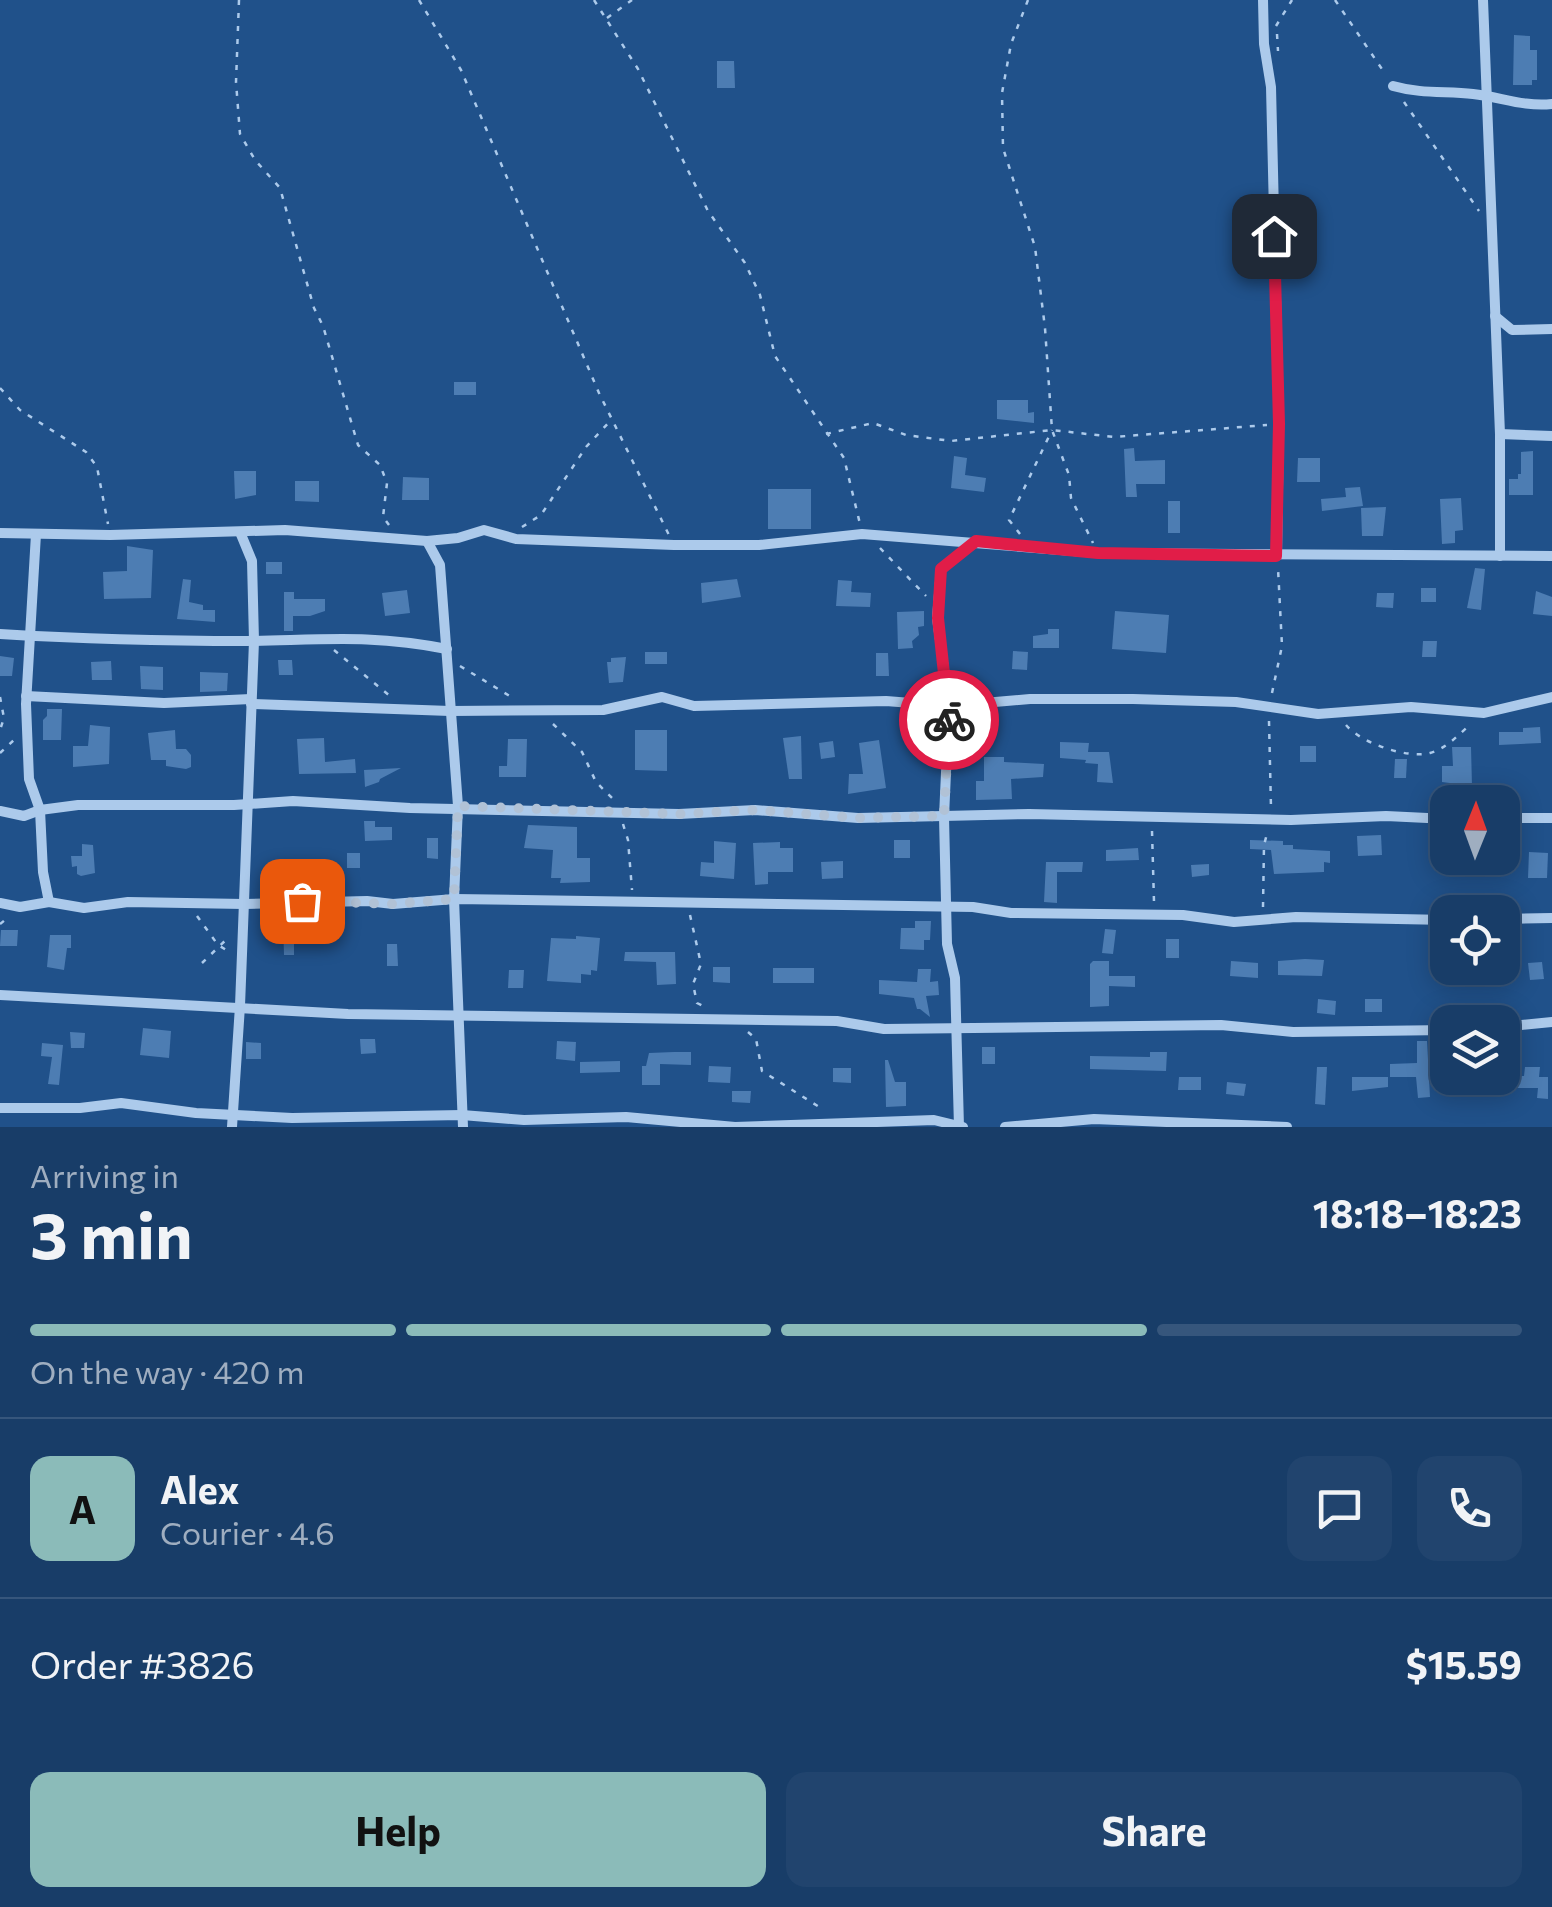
<!DOCTYPE html>
<meta charset="utf-8">
<style>
body{margin:0;font-family:Commissioner,sans-serif;background:#21446e;color:#f1f3f6;height:100vh;display:flex;flex-direction:column;font-size:38px;white-space:nowrap}
*{box-sizing:border-box;margin:0}
p{font-size:32px;color:#9faec0}
.icon{flex:none;width:55px;height:55px;fill:none;stroke:currentColor;stroke-width:2;stroke-linecap:round;stroke-linejoin:round}
.map{position:relative;height:1127px;overflow:hidden}
.details{display:flex;flex-direction:column;background:#183d68;flex:1}
.details>*{flex:none}
.needle{width:65px;rotate:1deg}
.buttons{position:absolute;left:1430px;top:785px;display:grid;gap:20px}
.buttons a{display:grid;place-items:center;width:90px;height:90px;border-radius:20px;background:#183d68;box-shadow:0 5px 25px #0003,0 0 0 2px #36567c;font-size:50px}
.pin{position:absolute;display:grid;place-items:center;width:85px;height:85px;color:#fff;margin:-42px;border-radius:20px;box-shadow:0 5px 15px #0006}
.courier{position:absolute;display:grid;place-items:center;width:100px;height:100px;margin:-50px;border:8px solid #e11d48;border-radius:50%;background:#fff;color:#222;box-shadow:0 2px 12px #0007}
.overview em{font-style:normal;font-weight:700}
.overview div{display:flex;flex-direction:column-reverse}
.overview{display:flex;align-items:center;justify-content:space-between;height:170px;padding:0 30px}
h1{font-size:65px;font-weight:700;line-height:75px}
.bar{display:grid;grid-template-columns:repeat(4,1fr);gap:15px 10px;align-content:center;height:120px;padding:0 30px}
.bar i{height:12px;border-radius:8px;background:#36567c}
.bar .active{background:#8bbbb9}
.bar p{grid-column:span 4}
.line{display:flex;align-items:center;gap:25px;padding:0 30px;border-top:2px solid #36567c}
.line div{flex:1}
.round{display:grid;place-items:center;flex:none;width:105px;height:105px;border-radius:20px;background:#21446e}
.action{display:flex;gap:20px;margin-top:auto;padding:20px 30px}
.action a{flex:1;height:115px;border-radius:20px;background:#8bbbb9;color:#111;font-size:40px;font-weight:700;line-height:115px;text-align:center}
.action a+a{background:#21446e;color:#f1f3f6}
.map>svg:first-child{display:block}
.building{fill:#4d7db3}
.lines{fill:none;stroke-linecap:round;stroke-linejoin:round}
.path{stroke:#accaeb;stroke-width:2.5;stroke-dasharray:5 8;stroke-linecap:butt}
.minor{stroke:#accaeb;stroke-width:10}
.done{stroke:#b1c2d6;stroke-width:10;stroke-dasharray:0 18}
.route{stroke:#e11d48;stroke-width:12}
</style>
<div class="map">
<svg width="1552" height="1127" viewBox="0 0 1552 1127">
<rect width="100%" height="100%" fill="#20518a"/>
<g class="building">
<polygon points="1514,35 1530,36 1530,50 1537,50 1537,80 1532,80 1532,85 1513,85"/>
<polygon points="717,61 734,61 735,88 717,88"/>
<rect x="454" y="382" width="22" height="13"/>
<polygon points="997,400 1028,400 1028,413 1034,412 1034,423 997,419"/>
<polygon points="1134,448 1135,461 1165,460 1165,484 1136,484 1137,497 1126,497 1124,449"/>
<polygon points="1533,451 1533,495 1509,495 1509,479 1518,479 1518,474 1521,474 1521,452"/>
<polygon points="954,456 967,458 965,475 986,478 984,492 951,488"/>
<polygon points="1298,458 1320,458 1320,482 1297,482"/>
<polygon points="234,471 256,471 256,495 235,499"/>
<polygon points="403,477 429,478 429,500 402,500"/>
<polygon points="295,481 319,481 319,502 295,501"/>
<polygon points="1360,487 1363,506 1322,511 1321,499 1346,497 1345,488"/>
<rect x="768" y="489" width="43" height="40"/>
<polygon points="1461,498 1463,530 1455,531 1455,543 1442,544 1440,499"/>
<rect x="1168" y="501" width="12" height="32"/>
<polygon points="1386,507 1383,536 1362,536 1361,508"/>
<polygon points="127,546 153,550 151,598 104,599 103,572 127,571"/>
<rect x="266" y="562" width="16" height="12"/>
<polygon points="1475,568 1485,569 1481,610 1467,608"/>
<polygon points="183,579 191,580 189,602 203,605 203,610 215,610 215,622 177,619"/>
<polygon points="737,579 741,597 702,603 701,583"/>
<polygon points="838,580 852,581 851,592 871,593 870,607 836,606"/>
<rect x="1421" y="588" width="15" height="14"/>
<polygon points="407,590 410,613 385,616 382,593"/>
<polygon points="1536,591 1552,597 1552,616 1533,614"/>
<polygon points="284,592 294,592 294,599 325,599 325,611 310,616 293,616 293,631 284,631"/>
<polygon points="1377,593 1394,593 1393,608 1376,607"/>
<polygon points="924,611 924,626 918,627 919,635 912,641 913,648 898,649 897,612"/>
<polygon points="1115,611 1169,615 1166,653 1112,649"/>
<polygon points="1048,629 1059,629 1059,648 1033,648 1033,636 1048,634"/>
<polygon points="1423,641 1437,641 1436,657 1422,657"/>
<polygon points="1013,651 1028,652 1027,670 1012,669"/>
<rect x="645" y="652" width="22" height="12"/>
<polygon points="876,653 888,653 889,676 876,676"/>
<polygon points="0,656 14,658 12,676 0,676"/>
<polygon points="626,657 623,682 609,683 607,662 611,662 611,658"/>
<polygon points="278,660 292,660 293,675 279,675"/>
<polygon points="111,661 112,680 92,680 91,662"/>
<polygon points="140,666 163,667 163,690 141,689"/>
<polygon points="200,672 228,673 227,691 200,692"/>
<polygon points="47,709 62,709 61,740 43,740 43,720 47,716"/>
<polygon points="90,725 110,727 109,764 73,767 73,746 88,746"/>
<polygon points="1540,727 1541,743 1499,745 1499,732 1523,732 1523,728"/>
<polygon points="175,730 176,749 186,749 191,755 191,767 186,769 166,766 166,760 151,760 148,733"/>
<polygon points="635,730 667,730 667,771 635,770"/>
<polygon points="801,736 802,779 789,779 783,738"/>
<polygon points="324,738 325,762 355,759 356,773 299,774 297,739"/>
<polygon points="508,739 527,739 526,777 499,777 499,766 507,766"/>
<polygon points="879,740 886,788 848,794 849,774 863,774 859,743"/>
<polygon points="833,741 835,757 821,759 819,743"/>
<polygon points="1060,742 1089,743 1088,752 1109,752 1113,783 1097,782 1098,764 1085,763 1086,760 1060,758"/>
<rect x="1300" y="746" width="16" height="16"/>
<polygon points="1452,747 1471,747 1472,786 1442,782 1442,766 1453,766"/>
<polygon points="984,757 1004,757 1004,762 1044,764 1043,777 1011,779 1012,799 976,800 976,781 984,781"/>
<polygon points="1395,759 1407,759 1406,778 1394,778"/>
<polygon points="401,768 380,779 379,782 365,787 364,770"/>
<polygon points="364,821 375,821 375,827 392,827 392,840 365,841"/>
<polygon points="528,825 577,827 577,858 590,858 590,882 560,883 561,878 551,878 553,850 524,848"/>
<polygon points="1381,835 1382,855 1358,856 1357,836"/>
<polygon points="427,838 438,838 438,859 427,858"/>
<rect x="894" y="840" width="16" height="18"/>
<polygon points="1250,840 1283,841 1283,845 1293,845 1293,849 1330,851 1330,863 1324,862 1324,872 1274,874 1271,850 1250,849"/>
<polygon points="714,841 736,843 734,879 700,876 701,862 714,863"/>
<polygon points="780,842 780,848 793,848 793,872 768,872 768,884 755,885 753,843"/>
<polygon points="82,844 93,845 95,873 81,876 77,874 77,866 72,867 71,856 82,856"/>
<polygon points="1138,848 1139,860 1106,861 1106,850"/>
<polygon points="1529,852 1548,853 1547,878 1528,878"/>
<rect x="347" y="853" width="13" height="15"/>
<polygon points="311,859 315,882 299,884 298,878 294,878 292,867 297,866 297,862"/>
<polygon points="843,861 843,878 822,879 821,862"/>
<polygon points="1046,862 1083,862 1082,872 1057,872 1057,903 1044,902"/>
<polygon points="1209,864 1209,875 1192,877 1191,865"/>
<polygon points="283,921 294,921 294,955 284,955"/>
<polygon points="915,921 931,921 930,940 924,940 924,950 900,949 901,928 915,928"/>
<polygon points="1105,929 1116,930 1113,954 1102,953"/>
<polygon points="1,930 18,930 17,946 0,946"/>
<polygon points="50,935 71,935 71,948 67,948 64,970 47,967"/>
<polygon points="576,936 600,938 597,971 591,970 591,975 581,974 581,983 547,981 551,938 576,939"/>
<rect x="1166" y="939" width="13" height="19"/>
<polygon points="387,944 397,944 398,966 387,966"/>
<polygon points="625,952 675,952 676,984 657,985 656,962 624,961"/>
<polygon points="1305,959 1324,960 1322,976 1278,975 1278,961"/>
<polygon points="1093,961 1109,961 1109,976 1135,976 1135,987 1109,986 1109,1006 1090,1007 1090,964"/>
<polygon points="1231,961 1258,963 1258,978 1230,976"/>
<polygon points="1542,962 1544,979 1530,980 1528,963"/>
<polygon points="713,967 730,967 730,983 713,982"/>
<rect x="773" y="968" width="41" height="15"/>
<polygon points="918,969 931,969 930,982 938,981 939,995 926,996 930,1017 920,1009 917,1009 914,998 879,994 879,980 917,982"/>
<polygon points="509,970 524,970 523,988 508,988"/>
<polygon points="1318,999 1336,1001 1335,1015 1317,1013"/>
<rect x="1365" y="999" width="17" height="13"/>
<polygon points="143,1028 171,1031 169,1058 140,1055"/>
<polygon points="70,1032 85,1033 84,1048 71,1048"/>
<polygon points="360,1039 375,1039 376,1053 361,1054"/>
<polygon points="557,1041 576,1042 575,1061 556,1059"/>
<polygon points="1417,1041 1427,1041 1430,1097 1418,1098 1416,1077 1390,1077 1390,1064 1417,1063"/>
<polygon points="246,1042 261,1043 261,1059 246,1059"/>
<polygon points="42,1043 63,1045 59,1085 48,1084 52,1057 41,1056"/>
<rect x="982" y="1047" width="13" height="17"/>
<polygon points="674,1052 691,1052 691,1065 660,1064 660,1085 642,1085 642,1066 646,1066 649,1053"/>
<polygon points="1150,1052 1167,1052 1166,1071 1090,1069 1090,1056 1150,1057"/>
<polygon points="885,1060 888,1060 895,1082 906,1082 906,1106 886,1107"/>
<polygon points="620,1061 620,1072 580,1073 580,1062"/>
<polygon points="709,1066 731,1067 730,1083 708,1082"/>
<polygon points="1317,1067 1327,1067 1325,1105 1315,1104"/>
<polygon points="1525,1067 1540,1067 1539,1077 1548,1077 1548,1099 1537,1098 1538,1088 1505,1088 1505,1076 1524,1076"/>
<polygon points="833,1068 851,1068 851,1083 833,1082"/>
<polygon points="1179,1077 1201,1077 1201,1090 1178,1090"/>
<polygon points="1352,1077 1388,1077 1388,1087 1352,1091"/>
<polygon points="1227,1082 1246,1084 1244,1096 1226,1094"/>
<polygon points="732,1091 751,1091 750,1103 732,1102"/>
</g>
<g class="lines">
<g class="path">
<polyline points="239,0 236,82 240,134 255,160 280,188 314,308 323,326 358,445 380,465 387,483 383,517 389,525"/>
<polyline points="419,0 461,70 599,393 669,535"/>
<polyline points="594,0 638,69 708,211 745,263 760,295 775,356 844,458 860,524"/>
<polyline points="1028,0 1011,44 1002,93 1003,148 1035,247 1045,328 1052,430 1069,475 1071,498 1093,543"/>
<polyline points="1335,0 1386,75"/>
<polyline points="607,18 632,0"/>
<polyline points="1276,26 1292,0"/>
<polyline points="1277,34 1278,51"/>
<polyline points="1404,102 1479,211"/>
<polyline points="0,388 20,410 86,452 97,467 108,524"/>
<polyline points="826,434 873,423 906,435 951,441 1052,430 1114,437 1267,425"/>
<polyline points="522,527 541,515 586,447 612,419"/>
<polyline points="1020,534 1009,520 1052,430"/>
<polyline points="880,548 926,596"/>
<polyline points="334,650 390,696"/>
<polyline points="460,666 513,698"/>
<polyline points="1272,693 1282,646 1278,568"/>
<polyline points="0,697 4,718 0,730"/>
<polyline points="1269,721 1271,808"/>
<polyline points="553,724 582,752 596,782 612,798"/>
<path d="M1346 725C1361 743 1407 759 1430 753 1446 749 1459 734 1471 724"/>
<polyline points="0,753 15,739"/>
<polyline points="623,824 628,840 632,890"/>
<polyline points="1152,831 1154,902"/>
<polyline points="1263,907 1264,845 1268,830"/>
<polyline points="690,915 701,964 693,984 697,1003 703,1006"/>
<polyline points="197,916 218,945 228,951"/>
<polyline points="0,924 10,916"/>
<polyline points="202,963 230,936"/>
<polyline points="748,1032 756,1039 762,1071 824,1110"/>
</g>
<g class="minor">
<polyline points="1263,0 1264,44 1271,87 1279,424 1277,556"/>
<polyline points="1483,0 1500,434 1500,556"/>
<path d="M1393 86C1421 94 1445 91 1473 94 1501 97 1523 107 1552 104"/>
<polyline points="1495,316 1512,330 1552,329"/>
<polyline points="1500,434 1552,436"/>
<polyline points="0,533 110,535 285,530 427,541 458,538 484,530 516,539 674,545 759,545 862,534 1098,553 1552,556"/>
<polyline points="36,534 26,704 29,779 40,810 43,872 49,902"/>
<polyline points="427,541 440,565 458,806 454,899 463,1127"/>
<path d="M0 634C83 639 165 641 247 641 321 640 373 634 447 649"/>
<polyline points="26,696 164,703 251,699"/>
<polyline points="251,704 450,711 603,710 662,697 694,706 886,701 949,706 1030,699 1133,699 1236,702 1318,714 1411,707 1484,713 1552,697"/>
<polyline points="0,811 24,816 40,810 78,805 234,805 293,801 410,808 679,814 755,810 858,818 1029,814 1291,820 1386,816 1448,819"/>
<polyline points="1502,818 1552,818"/>
<polyline points="0,903 20,907 49,902 84,908 128,902 244,904 367,901 393,904 454,899 973,907 1011,913 1183,915 1234,922 1296,917 1448,920"/>
<polyline points="1502,919 1552,918"/>
<polyline points="0,995 348,1014 837,1021 884,1029 1221,1025 1293,1032 1448,1030"/>
<polyline points="1502,1027 1552,1022"/>
<polyline points="0,1108 80,1108 121,1103 196,1113 292,1118 462,1115 524,1120 626,1117 735,1127 934,1120 963,1127"/>
<polyline points="232,1127 240,1006 254,641 252,561 240,532"/>
<polyline points="959,1127 955,978 947,944 944,817 949,706 937,618 941,569 975,542"/>
<polyline points="1005,1127 1094,1119 1287,1127"/>
</g>
</g>
<g class="lines">
<polyline class="done" points="302,901 393,904 454,899 458,806 679,814 755,810 858,818 944,816 949,720"/>
<polyline class="route" points="949,720 938,618 941,569 976,541 1098,553 1276,556 1279,424 1274,236"/>
</g>
</svg>
<div class="buttons">
<a><svg class="needle" viewBox="-14 -14 28 28"><path d="M0-13l5 13h-10z" fill="#e53935"/><path d="M0 13l5-13h-10z" fill="#9faec0"/></svg></a>
<a><svg class="icon" aria-label="locate" viewBox="0 0 24 24"><circle cx="12" cy="12" r="6"/><path d="M12 2v4M12 18v4M2 12h4M18 12h4"/></svg></a>
<a><svg class="icon" aria-label="layers" viewBox="0 0 24 24"><path d="M12 4l9 5-9 5-9-5zM3 14l9 5 9-5"/></svg></a>
</div>
<div class="pin" style="left:302px;top:901px;background:#ea580c"><svg class="icon" aria-label="bag" viewBox="0 0 24 24"><path d="M5 8h14l-1 12H6zM9 8a3 3 0 0 1 6 0"/></svg></div>
<div class="pin" style="left:1274px;top:236px;background:#1f2937"><svg class="icon" aria-label="home" viewBox="0 0 24 24"><path d="M3 11l9-7 9 7M6 9v11h12V9"/></svg></div>
<div class="courier" style="left:949px;top:720px"><svg class="icon" aria-label="bike" viewBox="0 0 24 24"><circle cx="6" cy="16" r="4"/><circle cx="18" cy="16" r="4"/><path d="M6 16l4-8h5l3 8M10 8l3 8H6M13 5h3"/></svg></div>
</div>
<section class="details">
<div class="overview"><div><h1>3 min</h1><p>Arriving in</p></div><em>18:18–18:23</em></div>
<div class="bar"><i class="active"></i><i class="active"></i><i class="active"></i><i></i><p>On the way · 420 m</p></div>
<div class="line" style="height:180px"><b class="round" style="background:#8bbbb9;color:#111">A</b><div><b>Alex</b><p>Courier · 4.6</p></div><a class="round"><svg class="icon" aria-label="chat" viewBox="0 0 24 24"><path d="M4 5h16v11H9l-5 4z"/></svg></a><a class="round"><svg class="icon" aria-label="phone" viewBox="0 0 24 24"><path d="M5 4h4l2 5-3 2q2 4 5 5l2-3 5 2v4C11 20 4 13 5 4z"/></svg></a></div>
<div class="line" style="height:130px"><div>Order #3826</div><b>$15.59</b></div>
<div class="action"><a>Help</a><a>Share</a></div>
</section>
